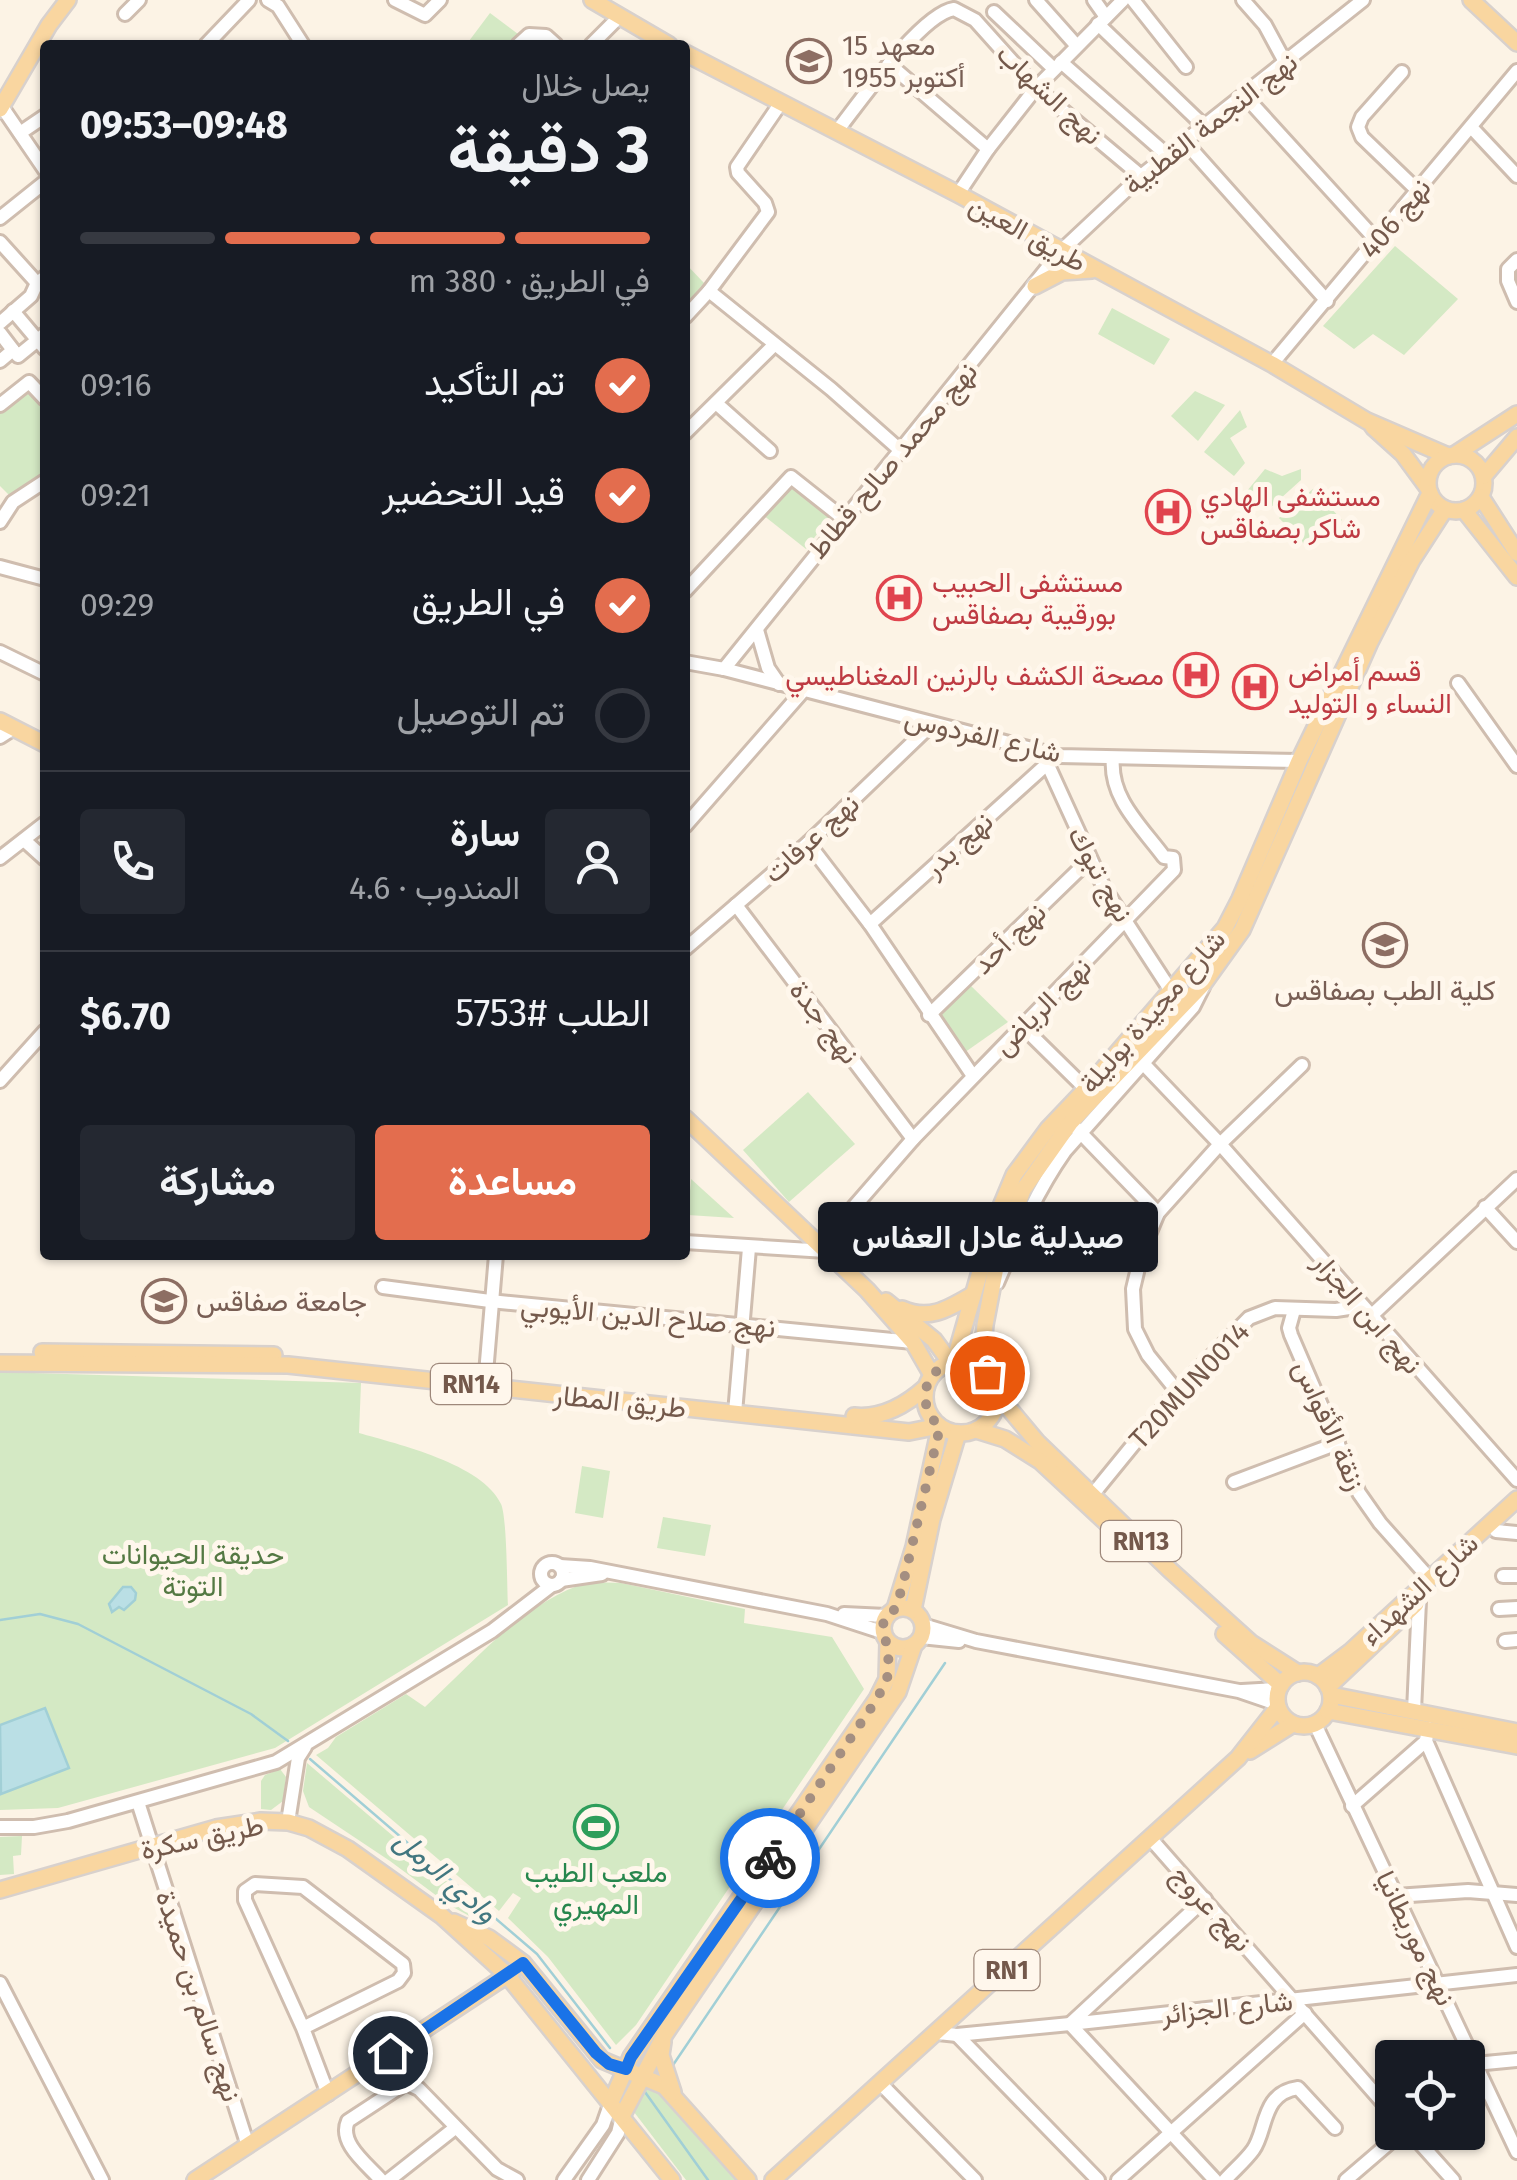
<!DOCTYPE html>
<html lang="ar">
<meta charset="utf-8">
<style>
body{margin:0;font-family:"Fira Sans",Vazirmatn,sans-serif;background:#242831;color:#f1f3f6;direction:rtl;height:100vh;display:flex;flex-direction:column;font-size:38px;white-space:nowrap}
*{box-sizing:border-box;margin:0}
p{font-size:32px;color:#9ea1a6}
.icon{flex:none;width:55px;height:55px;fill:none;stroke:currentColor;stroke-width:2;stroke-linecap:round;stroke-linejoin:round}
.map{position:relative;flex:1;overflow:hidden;direction:ltr}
.sheet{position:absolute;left:40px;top:40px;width:650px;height:1220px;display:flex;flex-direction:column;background:#171b24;border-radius:10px;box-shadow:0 2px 8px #0004;direction:rtl}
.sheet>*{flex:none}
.tools{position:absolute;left:1375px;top:2040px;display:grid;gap:20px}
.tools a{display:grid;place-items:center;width:110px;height:110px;border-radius:10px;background:#171b24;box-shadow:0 2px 8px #0004;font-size:50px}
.pin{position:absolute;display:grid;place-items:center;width:85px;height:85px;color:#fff;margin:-42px;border:5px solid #fff;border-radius:50%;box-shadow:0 2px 10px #0007}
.courier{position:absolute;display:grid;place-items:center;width:100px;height:100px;margin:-50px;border:8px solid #1a73e8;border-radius:50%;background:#fff;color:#222;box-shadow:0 2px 12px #0007}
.bubble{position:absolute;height:70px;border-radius:10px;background:#171b24;box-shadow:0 2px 8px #0004;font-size:32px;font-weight:700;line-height:70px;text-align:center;direction:rtl}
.head em{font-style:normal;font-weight:700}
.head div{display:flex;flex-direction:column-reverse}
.head{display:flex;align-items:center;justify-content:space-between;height:170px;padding:0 40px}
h1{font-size:65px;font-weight:700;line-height:75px}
.bar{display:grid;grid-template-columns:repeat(4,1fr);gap:15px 10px;align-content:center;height:120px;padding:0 40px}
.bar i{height:12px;border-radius:8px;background:#363941}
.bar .active{background:#e36d4e}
.bar p{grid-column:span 4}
.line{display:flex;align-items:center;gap:25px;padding:0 40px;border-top:2px solid #363941}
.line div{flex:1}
.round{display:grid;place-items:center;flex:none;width:105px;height:105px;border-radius:10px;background:#242831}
ol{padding:0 40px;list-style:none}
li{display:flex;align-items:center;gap:30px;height:110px}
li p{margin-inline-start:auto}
li .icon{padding:10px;border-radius:50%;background:#e36d4e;color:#fff;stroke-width:4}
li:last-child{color:#9ea1a6}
li i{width:55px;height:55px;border:5px solid #363941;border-radius:50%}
.cta{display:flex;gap:20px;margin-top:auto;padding:20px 40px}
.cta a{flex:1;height:115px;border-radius:10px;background:#e36d4e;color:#fff;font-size:40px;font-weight:700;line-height:115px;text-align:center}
.cta a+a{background:#242831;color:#f1f3f6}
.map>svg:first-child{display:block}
.green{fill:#d4e9c4}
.water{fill:#badfe5;stroke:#a1cfd6;stroke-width:2.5}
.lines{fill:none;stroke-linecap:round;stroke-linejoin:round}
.stream{stroke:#a1cfd6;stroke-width:2.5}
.minor-casing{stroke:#cfbdaf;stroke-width:18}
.major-casing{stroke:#d8d1cd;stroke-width:20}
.minor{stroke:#fff;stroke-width:12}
.major{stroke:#f9d6a0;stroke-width:15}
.done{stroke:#a48f81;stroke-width:10;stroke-dasharray:0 18}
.route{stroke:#1a73e8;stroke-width:12}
.labels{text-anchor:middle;stroke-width:10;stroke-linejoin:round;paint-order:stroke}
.shield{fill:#fff7ec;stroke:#9e887b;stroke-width:2.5}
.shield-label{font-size:25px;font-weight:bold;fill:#74594b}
.education-label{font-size:28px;fill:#785e54;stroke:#fff7ec;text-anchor:start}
.street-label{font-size:28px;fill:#74594b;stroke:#fff7ec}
.health-label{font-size:28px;fill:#be3a42;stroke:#fff7ec;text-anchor:start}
.park-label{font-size:28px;fill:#547943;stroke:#fff7ec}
.leisure-label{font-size:28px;fill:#27864d;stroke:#fff7ec}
.water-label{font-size:30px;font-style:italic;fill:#427780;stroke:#fff7ec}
</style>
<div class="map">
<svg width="1517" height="2180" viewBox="0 0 1517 2180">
<rect width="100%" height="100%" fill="#fcf3e5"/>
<g class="green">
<polygon points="490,13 518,34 508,45 466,45"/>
<polygon points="1395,246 1458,299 1404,355 1373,334 1354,349 1323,326"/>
<polygon points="685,263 704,283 685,306"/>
<polygon points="1112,308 1170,339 1154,365 1098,334"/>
<polygon points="28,388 45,406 45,473 9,495 0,486 0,411"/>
<polygon points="1195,391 1225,405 1198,441 1171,416"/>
<polygon points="1240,410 1247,427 1230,438 1245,463 1234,476 1204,452"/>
<polygon points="1265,469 1282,476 1301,469 1301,480 1270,508 1247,491"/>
<polygon points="791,485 831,515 806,549 763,515"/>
<polygon points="1313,489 1342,520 1309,549 1279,518"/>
<polygon points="969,984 1008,1022 961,1055 937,1016"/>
<polygon points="808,1092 855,1144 789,1202 743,1150"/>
<polygon points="691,1179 734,1218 688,1215"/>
<path d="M0 1372 361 1383 359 1433C397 1444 483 1464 501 1504 507 1517 507 1586 508 1605L275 1748 58 1808 0 1810Z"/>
<polygon points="582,1466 610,1471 603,1518 575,1513"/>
<polygon points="663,1517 711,1525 705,1556 657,1548"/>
<path d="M589 1582 621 1583 745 1609 744 1623 832 1637 864 1689 636 2025 616 2045 548 1957 508 1918 521 1898 513 1893 499 1911 316 1755 328 1748 336 1737 406 1694 425 1707C474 1662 524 1601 589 1582Z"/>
<polygon points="307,1763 492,1920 488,1926 449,1905 390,1861 309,1807 303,1791"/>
<polygon points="280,1769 286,1777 283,1801 271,1810 261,1809 261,1781 265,1775"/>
<polygon points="22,1836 21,1855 13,1856 14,1874 0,1875 0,1837"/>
<polygon points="650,2087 666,2097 740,2180 686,2180 634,2112 638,2097"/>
</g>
<g class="water">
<polygon points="123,1587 131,1587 136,1593 135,1600 124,1610 119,1607 112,1612 109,1604"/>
<polygon points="45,1708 69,1768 1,1794 0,1725"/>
</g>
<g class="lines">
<g class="stream">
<polyline points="0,1620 40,1614 78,1624 251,1714 288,1741"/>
<polyline points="310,1759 537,1954 610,2048"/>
<polyline points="671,2068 945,1663"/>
<polyline points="645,2092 708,2180"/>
</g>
<defs>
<g id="minor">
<polyline points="268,0 278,6 303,45"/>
<polyline points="395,0 425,15 440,0"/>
<polyline points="1036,0 1076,45"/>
<polyline points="1094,0 1106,17"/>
<polyline points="1133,0 1186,67"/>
<polyline points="1243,0 1265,25 1285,62"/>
<polyline points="994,12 1054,69"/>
<polyline points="125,14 139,0"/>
<polyline points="1098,24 1205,127"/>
<polyline points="206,45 249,0"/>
<polyline points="518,45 529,35 546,36 556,45"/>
<polyline points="591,45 619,17"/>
<polyline points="1061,62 1167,155"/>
<polyline points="889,64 988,149"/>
<polyline points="1402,72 1362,117 1358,127 1362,137 1418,191"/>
<polyline points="1244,95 1377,241"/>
<polyline points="0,104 45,170"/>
<polyline points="780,104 737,167 738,173 765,203 768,212 709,291 831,389 900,450"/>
<polyline points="1471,127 1517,176"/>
<path d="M837 131C859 103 921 14 954 9L975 20 1036 88 1141 176"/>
<polyline points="20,133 45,116"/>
<polyline points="1185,142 1327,301"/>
<polyline points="958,194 988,149 1036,88 1123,0"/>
<polyline points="0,218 45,182"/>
<polyline points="0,242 37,283"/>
<polyline points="1517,260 1508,269 1508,281 1517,302"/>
<polyline points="13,311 45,349"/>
<polyline points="685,317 709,291"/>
<polyline points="0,323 31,296 37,283 45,277"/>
<polyline points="0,333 13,350 0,361"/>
<polyline points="13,350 18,356 45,334"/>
<polyline points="1272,364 1517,71"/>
<polyline points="716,403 770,451"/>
<polyline points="0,405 29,382 45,399"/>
<polyline points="685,433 774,345"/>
<polyline points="0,522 13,502 45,481"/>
<polyline points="0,567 45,579"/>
<polyline points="685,591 791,477 844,519"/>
<polyline points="757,630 768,668 779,684"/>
<polyline points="0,652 45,674"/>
<polyline points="685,662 724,669 1059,756 1299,761"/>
<polyline points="724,669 1061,251 1141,176 1363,0"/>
<polyline points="1458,683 1517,766"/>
<polyline points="0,737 14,728"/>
<polyline points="1042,752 1104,888 1171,991"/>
<polyline points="685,826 803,691"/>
<polyline points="24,840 45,859"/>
<polyline points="808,843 870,924 973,1076"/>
<polyline points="0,858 45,823"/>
<polyline points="736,905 913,1139"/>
<polyline points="870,924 1047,764"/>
<polyline points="685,949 808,843 932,724"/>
<polyline points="929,1015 1089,860"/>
<polyline points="1021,1025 1086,1089"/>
<polyline points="1136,1056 1220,1144 1517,1480"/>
<polyline points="0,1081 45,1031"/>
<polyline points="1076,1128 1158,1213"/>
<polyline points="1485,1207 1517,1242"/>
<polyline points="685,1242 826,1251"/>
<path d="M820 1246 913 1139 1174 870 1173 858 1164 857C1142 827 1109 798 1113 758"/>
<path d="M997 1283C1017 1237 1036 1192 1065 1151L1193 1007 1203 987"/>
<polyline points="383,1287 490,1301 913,1342"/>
<polyline points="1294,1310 1289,1328 1291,1335 1359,1493 1380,1523 1429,1578"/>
<polyline points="1372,1315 1517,1179"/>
<polyline points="485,1385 496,1255"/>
<polyline points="1177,1391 1148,1355 1135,1329 1133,1289 1142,1251 1158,1213 1220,1144 1302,1065"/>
<polyline points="735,1413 749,1248"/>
<polyline points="1234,1482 1338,1443"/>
<polyline points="1093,1494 1177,1391 1249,1318 1275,1308 1336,1310 1362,1306"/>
<polyline points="1496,1531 1517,1533"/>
<circle cx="552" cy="1574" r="11"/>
<polyline points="560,1566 590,1568 827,1614 882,1632"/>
<polyline points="1503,1576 1517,1576"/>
<polyline points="561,1580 602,1574"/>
<polyline points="1499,1609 1517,1608"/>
<polyline points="844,1614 886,1616"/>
<polyline points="923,1625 976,1641 1239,1691 1277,1704"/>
<polyline points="921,1637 959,1641"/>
<polyline points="1505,1641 1517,1640"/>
<polyline points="1242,1691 1279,1689"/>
<polyline points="1414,1711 1419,1601"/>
<polyline points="1315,1724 1517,2152"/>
<polyline points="1428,1728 1426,1741 1517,1947"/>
<polyline points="138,1802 248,2146"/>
<polyline points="1352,1806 1426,1741"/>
<polyline points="288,1822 298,1758 305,1747"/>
<polyline points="0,1827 34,1827 68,1821 276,1762 492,1631 552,1585"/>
<polyline points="1151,1839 1392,2113"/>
<polyline points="1396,1896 1468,1891 1517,1895"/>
<polyline points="1205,1899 1070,2024 1215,2180"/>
<polyline points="0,1983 102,2180"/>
<polyline points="303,2028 398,1981 404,1973 403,1964 303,1887 255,1884 245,1891 245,1900 303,2028 328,2094"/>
<polyline points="938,2033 957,2035 1070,2024 1517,1975"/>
<polyline points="957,2035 1098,2180"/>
<polyline points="1475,2064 1517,2060"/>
<polyline points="880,2083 975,2180"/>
<polyline points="1410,2132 1453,2180"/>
<path d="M381 2180C367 2164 338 2143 348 2121L406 2083 419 2089 497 2169 517 2180"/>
<polyline points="389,2180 455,2128"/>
<polyline points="564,2180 603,2125 611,2102"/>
<polyline points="588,2180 618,2133 622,2116"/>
<polyline points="1118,2180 1305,2013"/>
<path d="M1225 2180C1234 2170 1245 2161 1253 2150 1267 2131 1261 2093 1298 2088L1335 2128"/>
<polyline points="1346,2180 1402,2132"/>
</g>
<g id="major">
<polyline points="592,0 669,45"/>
<polyline points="1471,0 1517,43"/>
<polyline points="685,53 958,194 1272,364 1367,421 1448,456"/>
<polyline points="0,109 49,25 68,0"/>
<polyline points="1035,286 1062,272 1092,270"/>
<polyline points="1373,427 1403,454 1428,488"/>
<polyline points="1454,455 1517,414"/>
<circle cx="1456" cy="483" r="28"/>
<polyline points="1484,476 1517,437"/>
<polyline points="1481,497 1517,553"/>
<polyline points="1464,510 1517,577"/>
<polyline points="0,721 45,744"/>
<polyline points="685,1118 867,1290 913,1342 932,1375"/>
<polyline points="886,1301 934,1340 951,1363"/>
<path d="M902 1309C929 1321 948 1309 972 1295"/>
<polyline points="42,1352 274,1355"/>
<circle cx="961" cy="1397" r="36"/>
<polyline points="954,1362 994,1223 1014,1175 1048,1129 1086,1089 1225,928 1240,899 1299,761 1430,493"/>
<polyline points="0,1363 288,1365 909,1432 939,1426"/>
<polyline points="981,1367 985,1325 997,1262 1023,1190 1071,1122 1204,983 1242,930 1370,642 1412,560 1445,509"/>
<polyline points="997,1394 1037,1442 1170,1570 1251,1643 1298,1673"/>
<path d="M854 1416C882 1419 906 1405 926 1387"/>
<polyline points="976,1430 1005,1439 1040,1461 1124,1539"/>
<circle cx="903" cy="1628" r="20"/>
<polyline points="895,1609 914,1547 940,1427"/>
<polyline points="913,1610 932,1519 958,1433"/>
<polyline points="1224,1634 1281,1685"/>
<circle cx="1304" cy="1699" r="27"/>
<polyline points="1318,1676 1350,1652 1517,1499"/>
<polyline points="1328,1687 1416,1604"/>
<polyline points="1331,1695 1517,1732"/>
<polyline points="1328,1711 1517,1746"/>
<polyline points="1250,1751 1293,1724"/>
<polyline points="0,1890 216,1828 261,1821 288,1822 309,1828 348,1849 442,1916 507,1975 672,2180"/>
<polyline points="454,1922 489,1938 523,1963 602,2060 664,2086 748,2180"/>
<polyline points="663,2042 661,2055 673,2092"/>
<polyline points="611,2102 631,2057 877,1699 887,1679 888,1642"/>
<polyline points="622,2116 665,2034 898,1692 914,1645"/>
<polyline points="195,2180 512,1972"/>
<polyline points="773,2180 1238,1758 1278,1707"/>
</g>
</defs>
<use href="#minor" class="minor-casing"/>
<use href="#major" class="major-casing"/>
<use href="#minor" class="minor"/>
<use href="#major" class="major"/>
</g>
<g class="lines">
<path class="done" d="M770 1858 877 1699 887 1679 889 1664 883 1621 895 1609 902 1588 940 1427C901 1391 947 1339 987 1373"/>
<polyline class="route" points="390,2053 523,1963 596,2053 609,2064 626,2069 631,2057 770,1858"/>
</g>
<defs>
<symbol id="university-ring" viewBox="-11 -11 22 22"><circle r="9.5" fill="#fff7ec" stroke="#8d6e63" stroke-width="1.5"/><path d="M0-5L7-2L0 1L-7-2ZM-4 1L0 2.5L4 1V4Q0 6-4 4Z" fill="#8d6e63"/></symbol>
<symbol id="hospital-ring" viewBox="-11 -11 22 22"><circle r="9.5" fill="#fff7ec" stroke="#e0444e" stroke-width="1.5"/><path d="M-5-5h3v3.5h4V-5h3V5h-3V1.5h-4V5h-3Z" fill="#e0444e"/></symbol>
<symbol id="stadium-ring" viewBox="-11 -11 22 22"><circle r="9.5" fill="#fff7ec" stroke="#2e9e5b" stroke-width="1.5"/><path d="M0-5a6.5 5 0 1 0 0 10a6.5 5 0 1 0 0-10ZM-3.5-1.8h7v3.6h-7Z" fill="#2e9e5b"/></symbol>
</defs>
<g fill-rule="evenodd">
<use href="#university-ring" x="784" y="36" width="50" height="50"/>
<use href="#hospital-ring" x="1143" y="487" width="50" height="50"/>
<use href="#hospital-ring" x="874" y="573" width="50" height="50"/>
<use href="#hospital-ring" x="1171" y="650" width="50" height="50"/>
<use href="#hospital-ring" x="1230" y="662" width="50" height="50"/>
<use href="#university-ring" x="1360" y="920" width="50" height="50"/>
<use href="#university-ring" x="139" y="1276" width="50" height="50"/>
<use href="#stadium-ring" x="571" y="1802" width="50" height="50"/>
</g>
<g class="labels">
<g class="shield">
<rect x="431" y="1364" width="80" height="40" rx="8"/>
<rect x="1101" y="1521" width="80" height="40" rx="8"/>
<rect x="974.5" y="1950" width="65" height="40" rx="8"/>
</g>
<g class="shield-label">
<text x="471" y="1393">RN14</text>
<text x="1141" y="1550">RN13</text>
<text x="1007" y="1979">RN1</text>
</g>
<g class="education-label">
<text x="842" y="55">معهد 15<tspan x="842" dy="32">أكتوبر 1955</tspan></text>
<text x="1385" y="1000" text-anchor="middle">كلية الطب بصفاقس</text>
<text x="196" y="1311">جامعة صفاقس</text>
</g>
<g class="street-label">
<text transform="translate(1050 94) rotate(43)" y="10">نهج الشهاب</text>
<text transform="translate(1210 123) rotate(-38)" y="10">نهج النجمة القطبية</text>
<text transform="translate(1395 218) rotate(-51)" y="10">نهج 406</text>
<text transform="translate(1028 233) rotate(29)" y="10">طريق العين</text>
<text transform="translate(892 460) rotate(-50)" y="10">نهج محمد صالح قطاط</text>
<text transform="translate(983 735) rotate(13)" y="10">شارع الفردوس</text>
<text transform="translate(811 838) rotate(-42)" y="10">نهج عرفات</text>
<text transform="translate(958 844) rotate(-42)" y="10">نهج بدر</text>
<text transform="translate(1101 874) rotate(61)" y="10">نهج تبوك</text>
<text transform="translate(1009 938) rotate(-44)" y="10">نهج أحد</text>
<text transform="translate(1042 1006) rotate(-45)" y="10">نهج الرياض</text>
<text transform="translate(1152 1011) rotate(-49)" y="10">شارع مجيدة بوليلة</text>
<text transform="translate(825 1022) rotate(53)" y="10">نهج جدة</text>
<text transform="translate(1368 1313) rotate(49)" y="10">نهج ابن الجزار</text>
<text transform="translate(648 1316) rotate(5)" y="10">نهج صلاح الدين الأيوبي</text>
<text transform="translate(1189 1385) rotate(-47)" y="10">T20MUN0014</text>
<text transform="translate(620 1401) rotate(6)" y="10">طريق المطار</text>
<text transform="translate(1330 1425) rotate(66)" y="10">زنقة الأقواس</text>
<text transform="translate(1419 1589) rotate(-43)" y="10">شارع الشهداء</text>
<text transform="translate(202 1837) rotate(-12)" y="10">طريق سكرة</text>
<text transform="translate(1212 1908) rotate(48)" y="10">نهج عروج</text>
<text transform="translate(1416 1938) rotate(64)" y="10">نهج موريطانيا</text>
<text transform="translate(199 1996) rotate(72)" y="10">نهج سالم بن حميدة</text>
<text transform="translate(1227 2007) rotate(-6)" y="10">شارع الجزائر</text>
</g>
<g class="health-label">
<text x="1200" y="506">مستشفى الهادي<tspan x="1200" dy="32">شاكر بصفاقس</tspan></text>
<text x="932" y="592">مستشفى الحبيب<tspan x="932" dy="32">بورقيبة بصفاقس</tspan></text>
<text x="1288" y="681">قسم أمراض<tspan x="1288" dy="32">النساء و التوليد</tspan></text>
<text x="1164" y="685" text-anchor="end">مصحة الكشف بالرنين المغناطيسي</text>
</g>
<g class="park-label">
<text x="193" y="1564">حديقة الحيوانات<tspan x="193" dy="32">التوتة</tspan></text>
</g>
<g class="leisure-label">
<text x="596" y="1882">ملعب الطيب<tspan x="596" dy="32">المهيري</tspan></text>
</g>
<g class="water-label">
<text transform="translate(446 1876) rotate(41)" y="10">وادي الرمل</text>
</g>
</g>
</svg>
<div class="tools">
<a><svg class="icon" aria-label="locate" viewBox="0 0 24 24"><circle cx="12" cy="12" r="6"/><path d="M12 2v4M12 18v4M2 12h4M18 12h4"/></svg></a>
</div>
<div class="pin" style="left:987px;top:1373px;background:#ea580c"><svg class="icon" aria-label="bag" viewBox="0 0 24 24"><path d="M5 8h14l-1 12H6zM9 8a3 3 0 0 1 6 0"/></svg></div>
<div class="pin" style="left:390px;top:2053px;background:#1f2937"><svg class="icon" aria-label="home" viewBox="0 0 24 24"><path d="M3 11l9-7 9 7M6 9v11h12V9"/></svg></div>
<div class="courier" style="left:770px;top:1858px"><svg class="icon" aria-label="bike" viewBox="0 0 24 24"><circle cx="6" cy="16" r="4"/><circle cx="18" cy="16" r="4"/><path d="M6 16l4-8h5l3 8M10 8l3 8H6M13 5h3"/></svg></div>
<div class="bubble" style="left:818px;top:1202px;width:340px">صيدلية عادل العفاس</div>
<section class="sheet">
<div class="head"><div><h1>3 دقيقة</h1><p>يصل خلال</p></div><em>09:48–09:53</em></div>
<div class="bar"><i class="active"></i><i class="active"></i><i class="active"></i><i></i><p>في الطريق · 380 m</p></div>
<ol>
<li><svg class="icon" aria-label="check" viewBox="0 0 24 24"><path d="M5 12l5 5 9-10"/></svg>تم التأكيد<p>09:16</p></li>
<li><svg class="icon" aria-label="check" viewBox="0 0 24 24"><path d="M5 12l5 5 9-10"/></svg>قيد التحضير<p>09:21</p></li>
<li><svg class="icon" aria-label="check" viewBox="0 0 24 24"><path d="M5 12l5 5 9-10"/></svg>في الطريق<p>09:29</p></li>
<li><i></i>تم التوصيل</li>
</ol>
<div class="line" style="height:180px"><a class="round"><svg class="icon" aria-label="person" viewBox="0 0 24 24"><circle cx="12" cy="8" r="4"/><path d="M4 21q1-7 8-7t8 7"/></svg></a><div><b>سارة</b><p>المندوب · 4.6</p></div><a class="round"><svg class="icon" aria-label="phone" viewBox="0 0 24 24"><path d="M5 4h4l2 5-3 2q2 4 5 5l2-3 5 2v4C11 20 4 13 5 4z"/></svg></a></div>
<div class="line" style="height:130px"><div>الطلب #5753</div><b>$6.70</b></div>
<div class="cta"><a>مساعدة</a><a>مشاركة</a></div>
</section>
</div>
